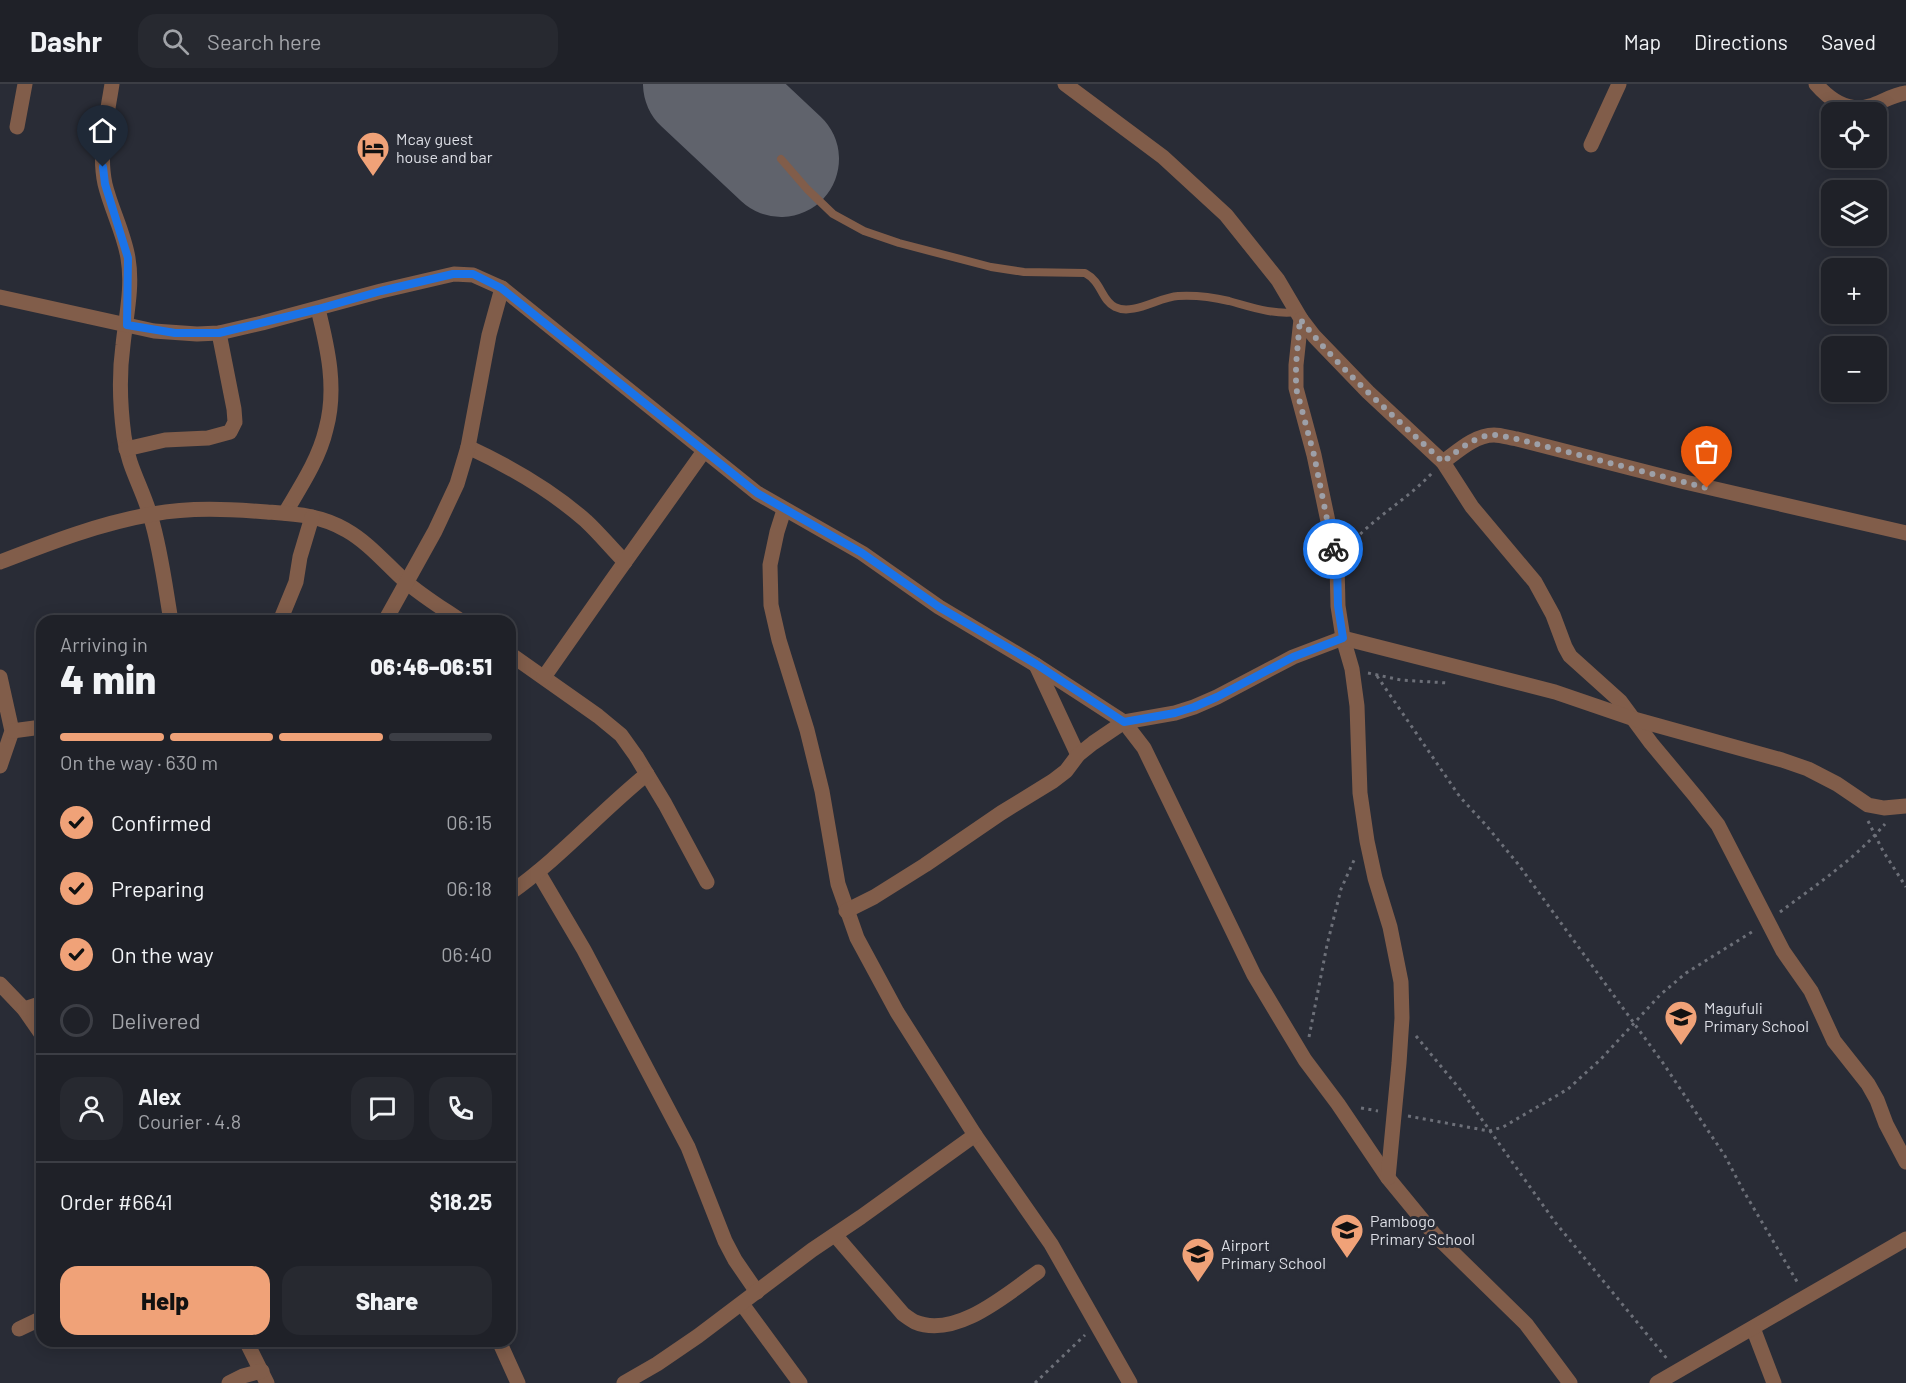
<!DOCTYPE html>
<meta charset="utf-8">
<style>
body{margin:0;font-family:Barlow,sans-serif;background:#272930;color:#f1f3f6;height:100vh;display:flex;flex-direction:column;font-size:22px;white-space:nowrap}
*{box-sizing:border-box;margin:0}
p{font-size:20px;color:#a1a3a8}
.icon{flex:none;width:33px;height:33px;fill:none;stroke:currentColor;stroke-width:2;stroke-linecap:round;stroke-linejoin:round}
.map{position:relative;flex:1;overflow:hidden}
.panel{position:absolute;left:36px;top:531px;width:480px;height:732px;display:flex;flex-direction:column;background:#1f2128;border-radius:18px;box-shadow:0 3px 15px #0003,0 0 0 2px #3c3e45}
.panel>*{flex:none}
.fabs{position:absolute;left:1821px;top:18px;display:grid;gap:12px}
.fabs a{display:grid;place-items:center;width:66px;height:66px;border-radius:12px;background:#1f2128;box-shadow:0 3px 15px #0003,0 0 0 2px #3c3e45;font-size:30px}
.pin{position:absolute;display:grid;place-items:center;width:51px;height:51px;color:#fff;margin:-62px -26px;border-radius:50% 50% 50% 0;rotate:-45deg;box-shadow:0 0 6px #0007}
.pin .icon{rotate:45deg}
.courier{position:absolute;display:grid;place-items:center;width:60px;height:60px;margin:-30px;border:4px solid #1a73e8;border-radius:50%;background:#fff;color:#222;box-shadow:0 2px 8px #0007}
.overview em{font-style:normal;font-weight:800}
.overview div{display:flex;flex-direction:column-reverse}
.overview{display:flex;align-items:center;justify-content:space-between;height:102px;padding:0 24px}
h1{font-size:39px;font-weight:800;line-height:45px}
.bar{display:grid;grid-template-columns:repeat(4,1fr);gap:9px 6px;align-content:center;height:72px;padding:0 24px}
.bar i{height:8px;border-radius:4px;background:#3c3e45}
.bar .selected{background:#f0a278}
.bar p{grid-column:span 4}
.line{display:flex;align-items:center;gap:15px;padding:0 24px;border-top:2px solid #3c3e45}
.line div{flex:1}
.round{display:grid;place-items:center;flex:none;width:63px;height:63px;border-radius:18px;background:#272930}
ol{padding:0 24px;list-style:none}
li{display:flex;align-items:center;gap:18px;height:66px}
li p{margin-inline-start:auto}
li .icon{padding:6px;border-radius:50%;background:#f0a278;color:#111;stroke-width:4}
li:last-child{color:#a1a3a8}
li i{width:33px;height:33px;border:3px solid #3c3e45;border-radius:50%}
.cta{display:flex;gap:12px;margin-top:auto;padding:12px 24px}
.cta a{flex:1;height:69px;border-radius:18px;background:#f0a278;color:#111;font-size:24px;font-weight:800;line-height:69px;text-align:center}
.cta a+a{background:#272930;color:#f1f3f6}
header{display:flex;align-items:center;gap:36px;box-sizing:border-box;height:84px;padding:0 30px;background:#1f2128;border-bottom:2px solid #3c3e45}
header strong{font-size:28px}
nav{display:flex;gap:33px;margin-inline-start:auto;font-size:21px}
.search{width:420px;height:54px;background:#272930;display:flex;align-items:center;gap:15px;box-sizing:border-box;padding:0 21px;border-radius:18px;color:#a1a3a8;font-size:22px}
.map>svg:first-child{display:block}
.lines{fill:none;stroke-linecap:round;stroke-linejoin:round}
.runway{stroke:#60636c;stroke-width:116}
.path{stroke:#6d7079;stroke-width:3;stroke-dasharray:3 4.5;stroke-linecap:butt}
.service{stroke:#815d4a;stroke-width:8}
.minor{stroke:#815d4a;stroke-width:15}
.tertiary{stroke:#815d4a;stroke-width:15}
.done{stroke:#9da0a8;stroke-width:6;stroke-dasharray:0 10.8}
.route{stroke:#1a73e8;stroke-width:8}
.labels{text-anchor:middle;stroke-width:6;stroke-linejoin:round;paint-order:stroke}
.poi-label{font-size:16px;fill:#dcdee5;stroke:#292c36;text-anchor:start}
</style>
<header>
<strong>Dashr</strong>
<div class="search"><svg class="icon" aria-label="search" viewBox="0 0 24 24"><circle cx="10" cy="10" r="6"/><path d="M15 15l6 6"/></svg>Search here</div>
<nav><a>Map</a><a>Directions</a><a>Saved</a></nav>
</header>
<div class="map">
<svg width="1906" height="1299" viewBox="0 0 1906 1299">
<rect width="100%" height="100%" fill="#292c36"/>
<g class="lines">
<polyline class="runway" points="701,0 781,75"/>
<g class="path">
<path d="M1350 461C1374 433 1407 416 1433 388"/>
<polyline points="1368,589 1401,596 1448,599"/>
<polyline points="1377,592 1460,713 1485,740 1518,780 1663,979 1725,1072 1743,1106 1799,1201"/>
<polyline points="1868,737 1883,767 1906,803"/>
<path d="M1780 828C1816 801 1855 775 1885 740"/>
<polyline points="1416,952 1463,1009 1555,1138 1668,1276"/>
<polyline points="1309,953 1327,861 1341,805 1355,774"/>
<polyline points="1361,1024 1378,1027"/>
<polyline points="1408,1032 1489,1047 1503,1043 1568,1005 1601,975 1660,911 1686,889 1755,846"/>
<polyline points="1035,1299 1085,1251"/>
</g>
<path class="service" d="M781 75 807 105 833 130 864 147 899 159 991 183 1024 188 1085 189C1102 198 1101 216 1115 223 1133 232 1159 213 1178 212 1195 211 1212 213 1229 217 1251 223 1273 231 1297 228"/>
<g class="minor">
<path d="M112 0C107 32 98 68 105 100 111 125 124 149 128 174 133 203 126 232 123 261 119 290 120 322 124 352 128 383 143 405 151 434 161 467 165 502 171 537"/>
<polyline points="1065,0 1163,73 1226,131 1278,196 1301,235 1314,252 1368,308 1443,378 1472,423 1535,498 1553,531 1565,563 1570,572 1620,617 1651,659 1696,713 1718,741 1783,867 1811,907 1834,957 1868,1000 1877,1016 1886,1040 1906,1078"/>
<path d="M1816 0C1830 16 1848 29 1870 22 1882 18 1893 11 1906 9"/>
<polyline points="17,43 25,0"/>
<polyline points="1591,61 1619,0"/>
<polyline points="0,213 154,247 197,250 219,249 262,239 381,207 454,190 473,191 502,204 757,409 862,469 939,523 1036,581 1124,638 1144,664 1254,891 1305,976 1338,1020 1388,1094 1434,1150 1526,1240 1570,1299"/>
<polyline points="1301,235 1296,281 1296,304 1314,371 1337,480 1338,522 1343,554 1352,585 1357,622 1360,709 1367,757 1375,794 1390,843 1401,898 1402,934 1399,979 1388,1094"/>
<path d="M468 363C511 383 551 406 586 437 600 450 612 465 625 478"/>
<polyline points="126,365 165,356 208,354 230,348 235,338 234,325 219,249"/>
<path d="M1443 378C1458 367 1475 351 1494 351 1501 351 1510 354 1517 355L1685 398 1906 449"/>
<polyline points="784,426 777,448 770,481 771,521 779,556 807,646 822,707 838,800 857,854 897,928 975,1051 1051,1160 1130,1299"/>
<path d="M285 429C301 402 319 375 326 345 337 305 328 265 318 225"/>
<path d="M0 478C49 459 100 439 153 430 190 423 229 425 267 428 295 430 321 431 346 446 369 459 386 480 405 497 422 512 442 524 461 537"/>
<polyline points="280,537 296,498 300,473 312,433"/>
<polyline points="385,537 435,447 457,400 468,363 489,251 502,204"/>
<polyline points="510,570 598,632 621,651 636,672 665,720 707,798"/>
<polyline points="1036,581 1078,671"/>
<polyline points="0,593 12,647 0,682"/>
<polyline points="544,593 612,496 704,367"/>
<polyline points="12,647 42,643"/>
<polyline points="538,788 584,866 688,1063 725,1157 735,1176 757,1208"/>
<path d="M510 809C560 774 600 728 647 690"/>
<polyline points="846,827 874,813 925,781 1001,729 1053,697 1066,687 1078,671 1093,659 1124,638 1175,629 1194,623 1217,613 1293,573 1343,554 1555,608 1634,635 1782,676 1808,685 1837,700 1868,721 1884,724 1906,722"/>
<polyline points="0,900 24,925 42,951"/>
<polyline points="24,925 42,919"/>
<path d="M835 1151 903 1230C907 1233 911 1236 915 1238 956 1255 1007 1210 1038 1188"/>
<polyline points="742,1220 800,1299"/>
<polyline points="1753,1244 1774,1299"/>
<polyline points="19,1245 42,1234"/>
<polyline points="246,1257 267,1299"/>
<polyline points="499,1257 518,1299"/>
<polyline points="229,1299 243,1292 262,1287"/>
<polyline points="624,1299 657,1280 698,1252 812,1166 861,1133 975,1051"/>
</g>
<polyline class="tertiary" points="1657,1299 1906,1155"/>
</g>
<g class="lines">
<path class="done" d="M1333 465 1314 371 1296 304V281L1300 235C1342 288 1394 332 1443 378 1458 367 1475 351 1494 351 1501 351 1510 354 1517 355L1707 404"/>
<polyline class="route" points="103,83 105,100 128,174 127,241 175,249 219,249 318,225 381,207 453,190 473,190 501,204 757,409 862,469 939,523 1036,580 1124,638 1175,629 1194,623 1217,613 1293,573 1343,554 1338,522 1337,480 1333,465"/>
</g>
<defs>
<symbol id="hotel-pin" viewBox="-11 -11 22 30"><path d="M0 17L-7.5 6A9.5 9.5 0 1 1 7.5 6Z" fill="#f0a278" stroke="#292c36"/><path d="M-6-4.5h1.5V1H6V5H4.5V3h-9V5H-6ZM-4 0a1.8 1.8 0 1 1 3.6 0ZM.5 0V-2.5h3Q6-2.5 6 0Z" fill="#111"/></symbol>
<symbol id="school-pin" viewBox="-11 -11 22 30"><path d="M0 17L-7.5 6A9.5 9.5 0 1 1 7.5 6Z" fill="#f0a278" stroke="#292c36"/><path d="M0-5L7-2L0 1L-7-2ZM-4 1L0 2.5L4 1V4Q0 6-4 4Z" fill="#111"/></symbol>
</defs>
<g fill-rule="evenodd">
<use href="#hotel-pin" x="354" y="45" width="38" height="52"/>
<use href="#school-pin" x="1662" y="914" width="38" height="52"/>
<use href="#school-pin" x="1328" y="1127" width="38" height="52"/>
<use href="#school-pin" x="1179" y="1151" width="38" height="52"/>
</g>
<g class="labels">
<g class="poi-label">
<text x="396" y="61">Mcay guest<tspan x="396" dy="18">house and bar</tspan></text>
<text x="1704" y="930">Magufuli<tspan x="1704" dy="18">Primary School</tspan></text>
<text x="1370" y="1143">Pambogo<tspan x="1370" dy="18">Primary School</tspan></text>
<text x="1221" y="1167">Airport<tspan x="1221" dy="18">Primary School</tspan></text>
</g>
</g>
</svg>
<div class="fabs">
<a><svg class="icon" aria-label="locate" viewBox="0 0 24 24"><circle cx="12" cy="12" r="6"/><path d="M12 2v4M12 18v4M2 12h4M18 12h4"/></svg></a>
<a><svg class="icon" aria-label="layers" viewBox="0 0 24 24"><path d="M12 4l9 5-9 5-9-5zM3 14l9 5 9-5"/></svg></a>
<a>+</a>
<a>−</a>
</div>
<div class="pin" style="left:1707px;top:404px;background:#ea580c"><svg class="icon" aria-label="bag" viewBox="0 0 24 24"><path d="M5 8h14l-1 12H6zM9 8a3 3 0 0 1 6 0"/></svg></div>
<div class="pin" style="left:103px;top:83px;background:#1f2937"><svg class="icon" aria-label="home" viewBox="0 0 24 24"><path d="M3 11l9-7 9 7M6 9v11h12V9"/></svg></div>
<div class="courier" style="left:1333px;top:465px"><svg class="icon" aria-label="bike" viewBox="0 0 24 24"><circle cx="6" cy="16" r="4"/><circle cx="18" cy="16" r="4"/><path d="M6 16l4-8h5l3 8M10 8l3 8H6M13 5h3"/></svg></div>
<section class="panel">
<div class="overview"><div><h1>4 min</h1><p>Arriving in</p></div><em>06:46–06:51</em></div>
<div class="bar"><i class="selected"></i><i class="selected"></i><i class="selected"></i><i></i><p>On the way · 630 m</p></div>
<ol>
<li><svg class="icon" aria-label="check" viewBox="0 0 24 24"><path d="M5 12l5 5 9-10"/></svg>Confirmed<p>06:15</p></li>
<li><svg class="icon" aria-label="check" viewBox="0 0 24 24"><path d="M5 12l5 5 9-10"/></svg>Preparing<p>06:18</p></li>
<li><svg class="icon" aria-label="check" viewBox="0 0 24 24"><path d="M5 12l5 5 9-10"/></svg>On the way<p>06:40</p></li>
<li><i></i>Delivered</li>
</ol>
<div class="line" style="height:108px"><a class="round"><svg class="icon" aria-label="person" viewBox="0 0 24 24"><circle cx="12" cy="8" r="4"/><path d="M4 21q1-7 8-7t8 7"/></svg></a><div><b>Alex</b><p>Courier · 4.8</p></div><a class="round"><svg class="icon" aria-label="chat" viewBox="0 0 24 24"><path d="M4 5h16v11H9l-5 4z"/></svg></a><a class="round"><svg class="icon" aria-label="phone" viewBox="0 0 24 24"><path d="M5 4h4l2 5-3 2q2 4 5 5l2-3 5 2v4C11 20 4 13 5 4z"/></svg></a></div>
<div class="line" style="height:78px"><div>Order #6641</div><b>$18.25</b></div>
<div class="cta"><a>Help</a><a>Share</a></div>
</section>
</div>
